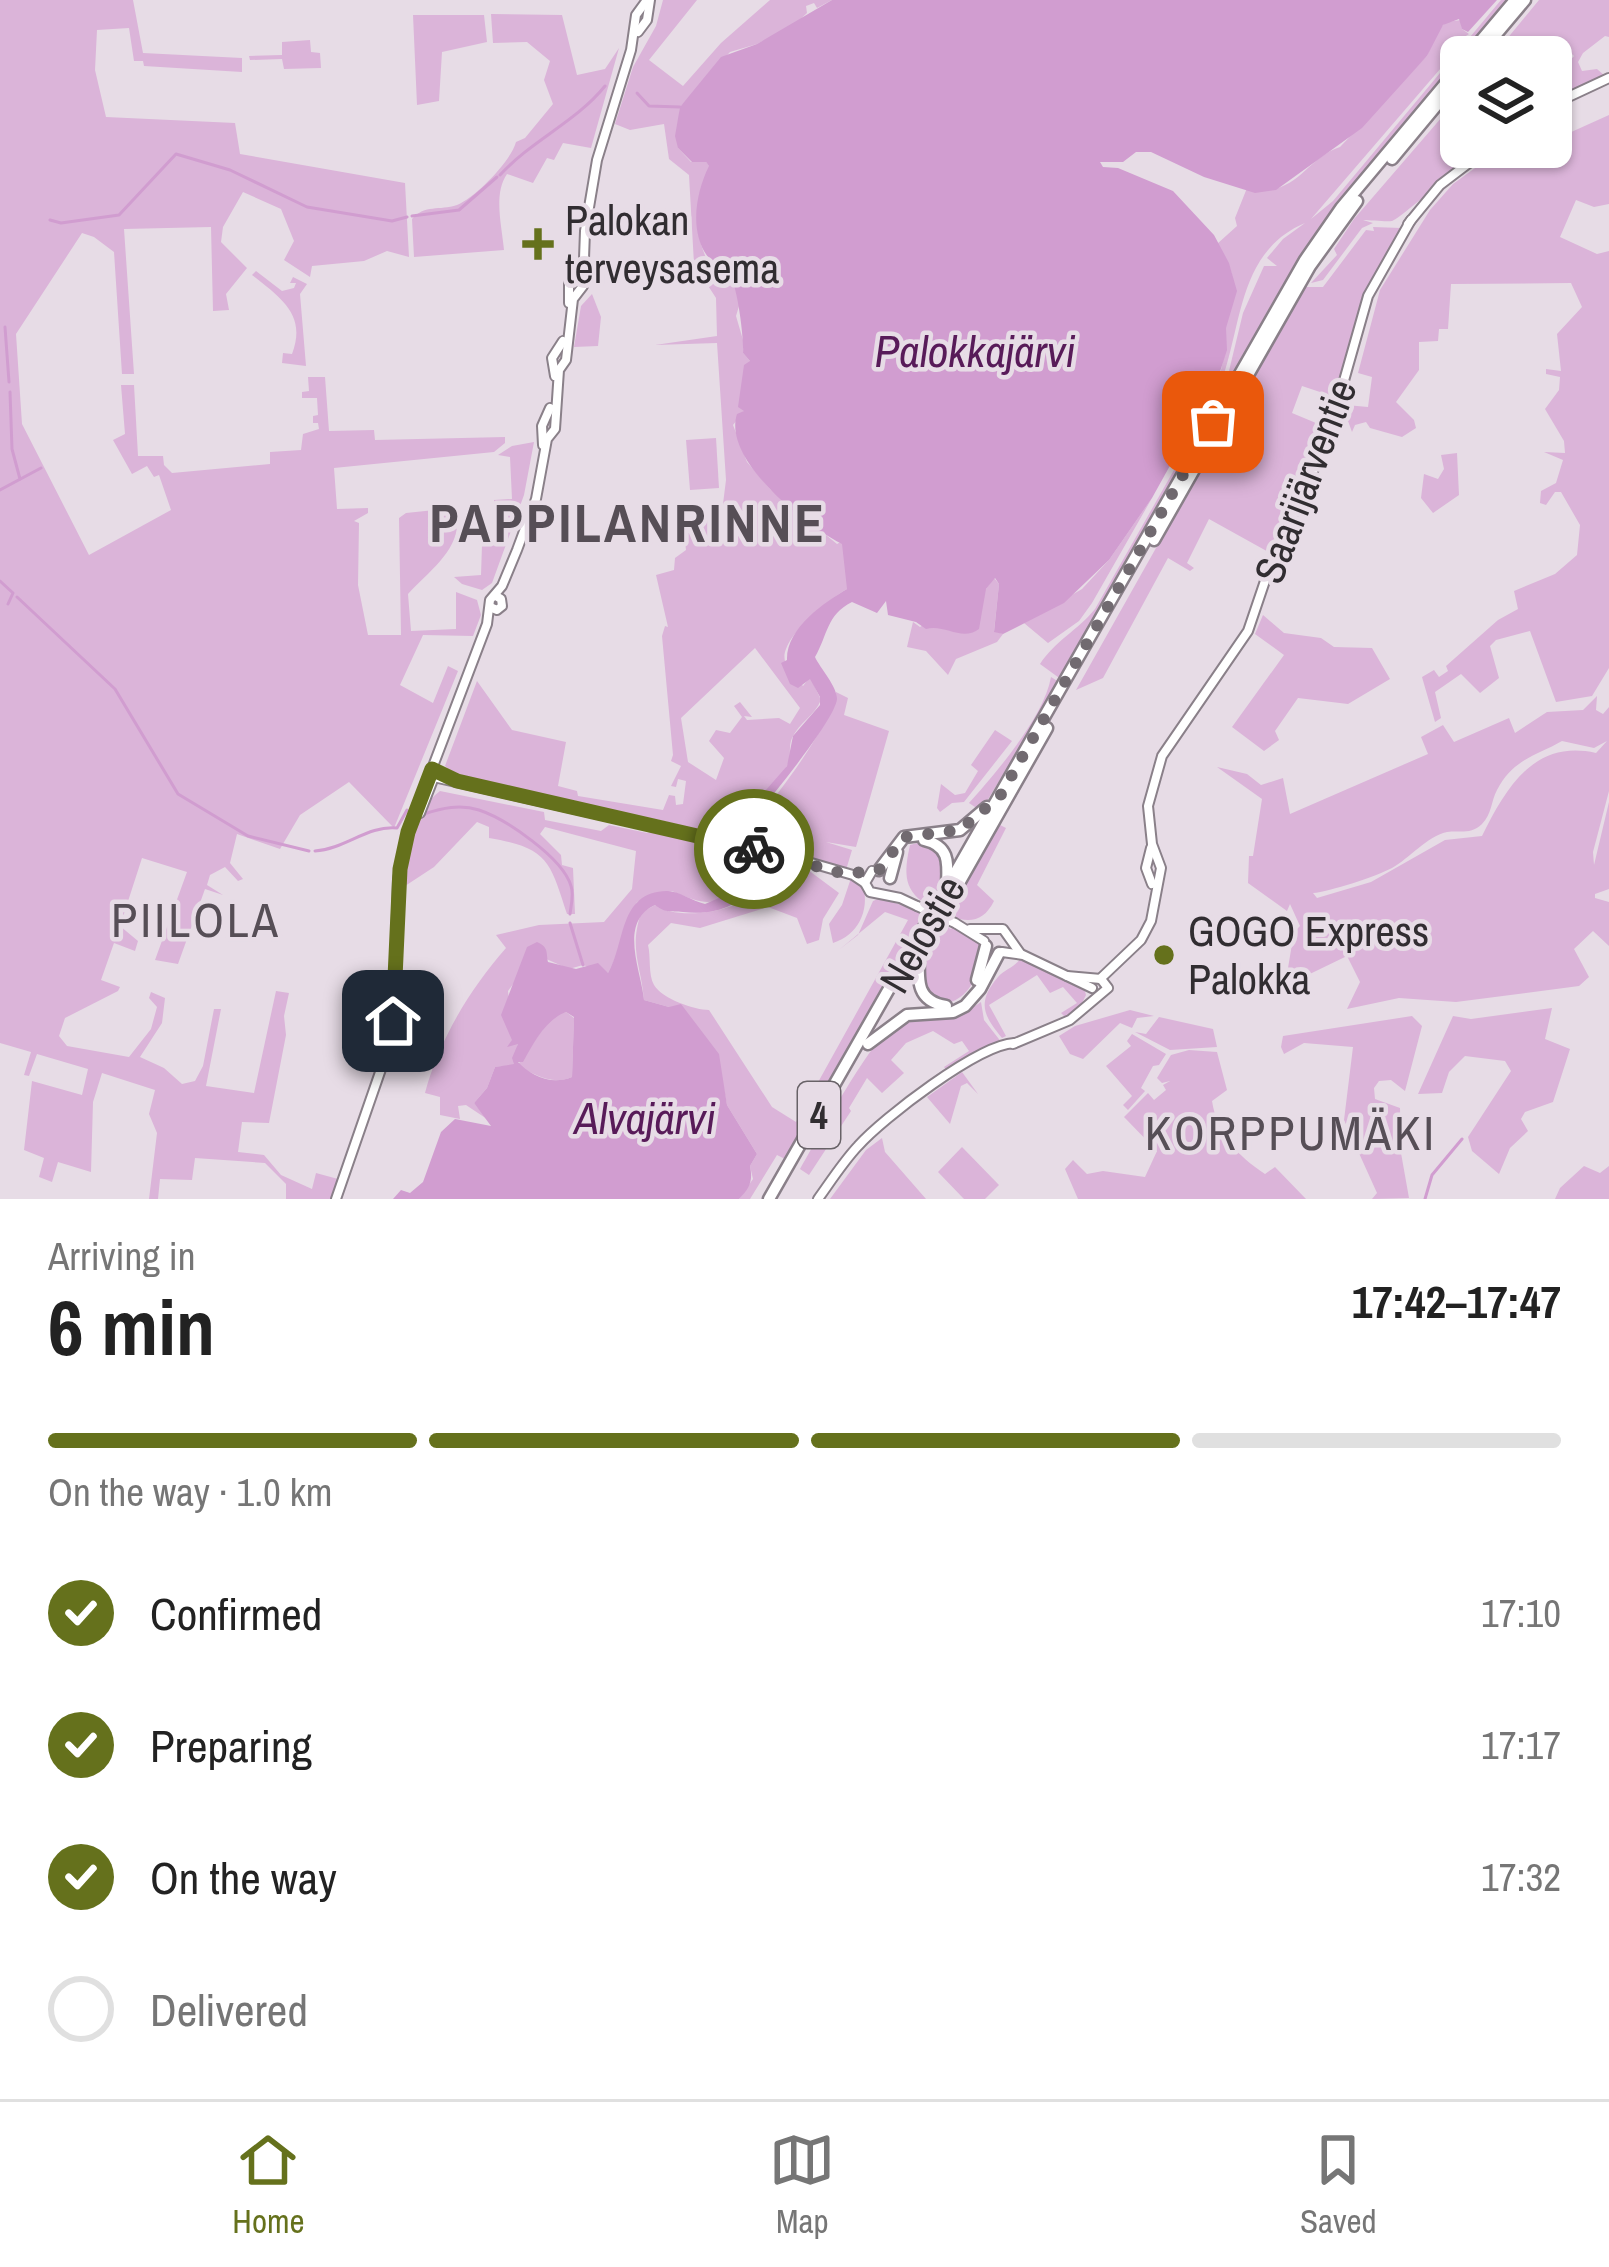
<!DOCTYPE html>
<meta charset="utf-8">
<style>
body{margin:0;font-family:"Archivo Narrow",sans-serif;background:#f2f2f2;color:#222;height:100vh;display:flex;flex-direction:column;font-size:45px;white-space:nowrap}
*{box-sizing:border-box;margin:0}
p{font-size:39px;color:#767676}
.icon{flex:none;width:66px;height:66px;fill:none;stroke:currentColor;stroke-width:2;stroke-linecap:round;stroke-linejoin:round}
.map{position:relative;height:1199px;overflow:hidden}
.side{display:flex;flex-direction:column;background:#fff;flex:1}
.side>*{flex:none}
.fabs{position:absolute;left:1440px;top:36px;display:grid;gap:24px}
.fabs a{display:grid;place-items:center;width:132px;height:132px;border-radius:18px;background:#fff;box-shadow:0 3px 9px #0004;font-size:60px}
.pin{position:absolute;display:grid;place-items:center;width:102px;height:102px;color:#fff;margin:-51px;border-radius:24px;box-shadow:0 6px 18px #0006}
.courier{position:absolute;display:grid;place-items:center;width:120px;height:120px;margin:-60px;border:9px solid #65711c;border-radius:50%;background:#fff;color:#222;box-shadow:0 3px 15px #0007}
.headline em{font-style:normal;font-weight:700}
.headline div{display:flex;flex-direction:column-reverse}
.headline{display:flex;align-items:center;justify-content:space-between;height:204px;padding:0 48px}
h1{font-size:78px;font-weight:700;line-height:90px}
.bar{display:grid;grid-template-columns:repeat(4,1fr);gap:18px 12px;align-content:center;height:144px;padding:0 48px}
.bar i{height:15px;border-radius:9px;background:#e0e0e0}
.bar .on{background:#65711c}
.bar p{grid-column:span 4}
ol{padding:0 48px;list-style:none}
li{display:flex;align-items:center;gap:36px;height:132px}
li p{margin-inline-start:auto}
li .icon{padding:12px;border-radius:50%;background:#65711c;color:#fff;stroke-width:4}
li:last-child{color:#767676}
li i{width:66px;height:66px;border:6px solid #e0e0e0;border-radius:50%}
.tabs{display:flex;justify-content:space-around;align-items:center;height:168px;border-top:3px solid #e0e0e0;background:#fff;font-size:33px;color:#767676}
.tabs a{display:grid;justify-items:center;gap:6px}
.tabs .on{color:#65711c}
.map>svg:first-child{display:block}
.green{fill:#dbb4d9;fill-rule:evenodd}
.water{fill:#d19dd0;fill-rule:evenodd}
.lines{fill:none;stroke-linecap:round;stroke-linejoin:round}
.stream{stroke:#d19dd0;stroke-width:3}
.secondary-casing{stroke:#8a8089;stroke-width:12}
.highway-casing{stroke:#8a8089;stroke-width:15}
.secondary{stroke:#fff;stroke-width:8}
.highway{stroke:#fff;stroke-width:10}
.secondary-bridge-casing{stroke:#8a8089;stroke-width:12;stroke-linecap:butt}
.secondary-bridge{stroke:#fff;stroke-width:8}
.done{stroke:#716a70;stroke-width:12;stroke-dasharray:0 21.6}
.route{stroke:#65711c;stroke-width:15}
.poi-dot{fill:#65711c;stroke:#e7dce6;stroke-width:4.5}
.labels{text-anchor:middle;stroke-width:9;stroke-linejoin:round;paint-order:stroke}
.shield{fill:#e7dce6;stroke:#686267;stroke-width:3}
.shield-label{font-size:39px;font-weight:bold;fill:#312d31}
.poi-label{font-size:42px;fill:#312d31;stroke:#e7dce6;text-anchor:start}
.street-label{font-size:42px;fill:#312d31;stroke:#e7dce6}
.water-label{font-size:45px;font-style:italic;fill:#581b59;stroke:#e7dce6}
.quarter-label{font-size:48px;letter-spacing:3px;fill:#564e56;stroke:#e7dce6}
.district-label{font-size:54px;font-weight:bold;letter-spacing:3px;fill:#564e56;stroke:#e7dce6}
</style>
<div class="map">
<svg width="1609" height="1199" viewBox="0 0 1609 1199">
<rect width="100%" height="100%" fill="#e7dce6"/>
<g class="green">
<path d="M0 0H133L143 53 242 58V72L144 66 143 61H134L129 28 97 30 95 70 106 117 235 123 240 154 405 183 409 257 387 251 364 261 312 266 310 277 284 260 294 241 281 209 243 192 223 227 221 242 247 268 226 294 229 310 213 311 211 227 124 229 134 374H122L114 252 94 237 82 233 16 334 22 424 89 555 171 510 159 475 154 477 147 466 132 474 113 440 125 434 121 385H134L138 456H163L164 465 172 473 270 464V452L301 450 303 434 319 429 318 423H313V416L318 415 317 398H302V392L309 391 308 377H325L329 431 374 430 375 440 505 437V443L494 452 334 468 337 509 368 508V513L354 521 359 523 358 585 368 635H401L399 518 406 513 454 508C468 544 431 569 408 594L411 631 456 629V592L477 600 481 615 473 636 423 635 400 685 433 703 448 666 458 671 394 828 349 782 300 815 280 849 237 834 230 863 243 879 238 881 225 867 210 875 207 885 223 895 205 889 178 964 155 960 187 872 142 858 120 926 138 941 135 951 114 943 101 980 120 987 118 991 65 1018 59 1036 67 1046 129 1057 151 1029 157 1007 149 998 151 992 165 998 162 1023 140 1057 164 1068 182 1084 195 1081 203 1066 214 1009H221L206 1086 254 1093 276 991 289 993 284 1016 286 1035 269 1123 242 1122 238 1152 264 1155 281 1175 312 1189 316 1173 338 1179 330 1199H286V1184L265 1163 195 1158 192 1180 160 1179 158 1199H149L157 1133 149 1114 155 1090 102 1073 93 1102 91 1172 58 1162 52 1182 39 1177 44 1158 24 1150 32 1081 82 1095 88 1069 37 1054 29 1076 24 1075 31 1052 0 1043Z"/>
<path d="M663 0H697L649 60 683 86 721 43 770 0H832L817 8 814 3 806 6 807 13 794 25 757 44 730 52 680 107 678 148 691 162H706L710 167C694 196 693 230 707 260L739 266 749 273 736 316 743 340V353L750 361 744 411 733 425 747 462 770 489 837 544 848 538 847 589C829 599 779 639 785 661 787 669 797 679 803 686L810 677 821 700C815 715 799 723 792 738 788 747 792 756 787 766 770 796 734 806 753 846 728 840 704 832 680 825 637 812 467 791 445 766L477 681 512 730 566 742 558 786 577 791 578 796 663 810 669 795 675 796 676 805 683 804 686 781 678 779 676 787 671 786 681 766 671 761 673 755 662 636 665 626 668 627 656 575 674 570 675 558 686 550 683 525 723 504 726 480 717 343 655 345 717 336 716 298 694 264 689 175 669 159 664 124 630 130 615 124 633 67 656 26ZM755 648 800 708 790 724 779 718 747 720 744 716 752 717 740 702 734 706 742 717 730 733 716 730 709 741 724 758 716 780 688 762 681 718Z"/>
<path d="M1501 0H1510L1351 190 1062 680 1040 664C1055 641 1078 630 1095 609L1228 375 1243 313 1264 266H1277L1267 258 1283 239 1305 223C1241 250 1242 318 1224 374H1220C1225 357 1224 342 1226 326 1233 288 1241 280 1217 244L1237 226 1235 218 1247 188C1296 200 1305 158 1340 147L1427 56 1438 29 1447 22 1461 20 1462 29 1469 34 1458 41 1461 45 1451 48 1447 61 1311 219 1333 201Z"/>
<polygon points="1539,0 1609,0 1609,37 1605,36 1583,53 1578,62 1582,71 1597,69 1605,76 1551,101 1551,81 1574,56 1567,49 1553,48 1532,57 1492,57"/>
<path d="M491 14 562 15 577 75 605 69 619 48 591 148 563 143 554 160 547 158 533 183 507 174C493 194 502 226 504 250L414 257 412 219C425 204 439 211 457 205 476 197 511 161 516 142L525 138 553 104 544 80 550 61 527 42 493 43Z"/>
<polygon points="413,15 484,15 487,42 442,52 439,101 417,105"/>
<polygon points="310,40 311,52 320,53 321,68 284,69 282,59 250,60 249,56 282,55 282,42"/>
<path d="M1461 95V147H1483C1469 157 1399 220 1392 221 1386 222 1371 220 1363 220L1373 223 1362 228 1323 280 1311 283 1337 255 1334 249 1354 219Z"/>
<polygon points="1609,115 1609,204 1594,207 1576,200 1560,237 1597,254 1609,251 1609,668 1592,696 1556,702 1530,631 1496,640 1490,646 1499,678 1480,693 1461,674 1435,692 1441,718 1435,722 1422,677 1434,670 1439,677 1448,671 1446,666 1498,620 1518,609 1514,591 1555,574 1577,555 1580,525 1561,492 1555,492 1546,505 1540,503 1541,491 1556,483 1563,460 1544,452 1565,453 1564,441 1545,409 1559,390 1560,377 1546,374 1546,369 1561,371 1557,334 1582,307 1571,283 1451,284 1448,329 1439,329 1438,341 1419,342 1419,370 1396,402 1414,420 1416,428 1402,437 1370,428 1366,422 1355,425 1352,432 1348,421 1338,423 1346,405 1368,407 1372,377 1358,373 1380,290 1430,210 1453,184 1504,147 1551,147 1551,127 1558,138"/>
<polygon points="1373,227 1401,228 1361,301 1338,398 1302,386 1292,413 1328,428 1274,555 1209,519 1187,563 1194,568 1190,571 1168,558 1103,678 1076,690 1303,287 1323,287 1366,230 1374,231"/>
<path d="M256 271 282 291 294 288 296 283H290L293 277 307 284 300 294 306 366 282 363 283 353 292 354C307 315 281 298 252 275Z"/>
<polygon points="592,294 601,317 598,346 574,347 581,306"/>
<polygon points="716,438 719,488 690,490 686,440"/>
<polygon points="534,442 524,495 492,583 482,590 462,584 454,577 481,575 482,545 495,538 494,500 512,499 510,457 498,455 512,446"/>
<polygon points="1457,453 1459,495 1433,513 1421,498 1424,474 1438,479 1444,469 1441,455"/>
<polygon points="1152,498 1092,603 1079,621 1048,643 1024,623 1082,589 1109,560"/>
<polygon points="994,578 999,584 994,631 1003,634 997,642 956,659 948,675 926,651 907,647 913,622 920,627 986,589"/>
<polygon points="1263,615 1284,633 1321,638 1334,647 1372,648 1390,679 1348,704 1298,698 1275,731 1279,740 1264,751 1232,727 1284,655 1255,634"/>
<path d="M1051 677 1059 682 981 811 969 803C996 773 1044 717 1051 677Z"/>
<path d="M836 692 848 698 844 715 889 731 856 847 826 842 852 850 846 870 760 846C757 838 750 827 753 819 756 812 763 811 767 806 785 786 836 715 836 692Z"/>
<path d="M1597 696 1596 710 1603 714 1609 707V791L1593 852 1594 865 1609 802V889L1595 894V898L1609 902V946L1593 931 1574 949 1589 977 1579 986 1456 1002 1399 998 1347 1009 1360 982 1347 956 1285 986 1294 932 1300 926 1290 904 1287 911 1248 883 1249 856H1253L1262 799 1217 767 1247 774 1261 785 1283 778 1290 814 1428 754 1421 737 1443 725 1454 742 1509 718 1515 733 1547 712 1583 710ZM1562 741 1594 748 1607 741 1596 753C1534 739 1506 788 1482 836L1445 840 1371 882 1317 898 1313 893C1329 892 1377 876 1392 868 1410 858 1426 837 1447 832 1460 830 1471 835 1482 824 1492 814 1491 801 1497 790 1513 759 1536 756 1562 741Z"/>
<polygon points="995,730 1012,741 964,802 952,803 940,812 937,808 941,784 955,795 965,793 978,771 971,765"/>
<path d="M440 791 544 812 545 820 601 831 609 825 647 833 659 830 754 854 753 873C717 901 719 912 672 891L637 902C624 926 621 950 608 973L583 965 569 969 544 958 519 976 508 991 513 1042 518 1044 514 1065 495 1067 487 1088 474 1103 487 1119 466 1105 458 1106 460 1119 440 1115V1097L425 1093C439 1040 470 989 506 948L496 935 539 925 604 922 632 889 636 851 545 827 540 834 561 855 562 865 573 868 575 914H567C550 862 549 848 489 838V827L477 822 434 867 402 888C403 858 415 809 440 791Z"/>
<path d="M998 824 1006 828 977 885 994 901C984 921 970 924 950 916L946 922 950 929 955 927 982 942C978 969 976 996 945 1004L924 992 922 962Z"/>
<path d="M921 842 943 853V885L932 907C902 893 904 872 910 845Z"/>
<path d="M763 857 804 867 839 893 823 919 819 940 807 944 797 918 768 907 700 928 671 923 648 945C651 956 648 975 654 985 662 999 695 1010 709 1010L772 1107 796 1122 908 920 885 912 840 949 858 935 873 901 880 898 928 914 787 1160 777 1155 750 1199H739L753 1179 750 1166 757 1154 727 1105 721 1074 669 1007 644 1000C641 965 629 949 641 913L655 905C684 926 785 906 763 857Z"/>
<path d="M851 878 863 885C870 911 858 935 833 943L829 924 842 905Z"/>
<path d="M1020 959 1084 988 1086 995 1081 1005 1065 1017 1061 1013 1077 1003 1063 987 1050 993 1037 975 989 1005 1006 1036 1002 1038C984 1016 976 1003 998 977 1005 969 1014 968 1020 959Z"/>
<path d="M981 1002 984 1020 1002 1043 948 1072 944 1067 969 1051 962 1041 954 1044 933 1031 906 1043 891 1060 904 1073 882 1093 867 1078 849 1108 851 1111 809 1175 800 1169C818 1139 872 1034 900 1021 925 1008 958 1020 981 1002Z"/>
<polygon points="1552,1008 1545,1039 1570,1049 1553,1102 1525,1112 1521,1119 1528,1131 1510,1148 1499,1174 1472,1151 1468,1137 1511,1071 1505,1061 1465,1056 1449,1072 1442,1093 1418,1094 1453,1016 1471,1019"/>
<polygon points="1130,1010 1154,1016 1137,1018 1132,1028 1120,1023 1083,1059 1070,1054 1059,1036 1075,1026"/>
<path d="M566 1012 574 1018 572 1077C551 1086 535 1074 517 1066L553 1015Z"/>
<polygon points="1412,1016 1422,1026 1405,1091 1391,1080 1379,1081 1374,1088 1375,1099 1400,1108 1401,1153 1409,1198 1372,1199 1377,1193 1344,1120 1353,1047 1304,1043 1284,1054 1281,1047 1283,1036"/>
<polygon points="1159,1017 1213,1029 1217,1047 1170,1050 1135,1032 1146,1034"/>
<polygon points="1132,1034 1166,1054 1159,1065 1153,1066 1141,1088 1145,1091 1128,1110 1123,1105 1132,1096 1106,1066 1131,1046 1127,1041"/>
<path d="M1189 1050 1217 1052 1227 1090 1212 1101C1217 1134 1238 1156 1265 1174L1275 1167 1306 1199H1078L1065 1169 1073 1160 1087 1174 1103 1171 1145 1177 1157 1151 1124 1117 1148 1093 1154 1100 1166 1090 1163 1085 1170 1081 1162 1083 1157 1078 1171 1055Z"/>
<polygon points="962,1072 978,1094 967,1083 961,1086 950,1124 927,1097"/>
<polygon points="882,1138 885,1152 926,1199 830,1199 866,1150"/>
<polygon points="962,1147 999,1185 985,1199 964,1199 938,1172"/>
<polygon points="1584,1166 1600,1173 1609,1166 1609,1199 1555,1199 1560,1188"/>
</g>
<path class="water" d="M832 0H1497L1468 32 1462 29 1459 19 1443 25 1427 56 1362 128 1276 190 1255 193 1204 177 1151 152H1136L1123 162H1100L1103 167 1118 168 1173 191 1214 235 1229 263 1237 291 1226 328 1227 350 1217 381 1152 498 1109 560 1064 603 1003 634 994 632 999 584 995 578 986 589 979 629C962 642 945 624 926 629L916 622 888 615 886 601 877 613 852 602C826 615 828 635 815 657 820 668 837 686 837 699 835 720 769 800 753 819L768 867 765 881C739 904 718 916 683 912 670 911 665 913 655 905 618 922 641 970 644 1000L669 1007 681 1004 719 1054 727 1105 757 1154 750 1166C753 1181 750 1188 739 1199H393L401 1190 410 1193 423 1182 441 1132 455 1119 491 1126 474 1103 487 1088 495 1067 514 1064 512 1058 518 1044 507 1047 512 1040 501 1015 527 947 537 942C549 947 546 953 548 962L576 969 598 963 608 973C626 943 618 892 667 891 679 891 692 901 705 904L733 892 755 869 752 843 737 834 741 820 749 817 750 808 787 766 793 736 820 705V697L810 679 798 688 790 684 781 663 787 660C786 628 825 602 847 589L842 544C806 526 722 460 737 414L744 411 738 407 744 365 750 361 743 353C744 338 738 293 732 280L748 273 739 266 721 269C687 247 693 198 709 166L706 162H692L678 148 675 136 680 107 721 57 757 44ZM566 1012 574 1017 572 1077C551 1086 530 1075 518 1062H523C533 1044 546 1019 566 1012Z"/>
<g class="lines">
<g class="stream">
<polyline points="637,93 649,106 680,107"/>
<path d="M500 175C532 140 576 122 605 86"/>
<polyline points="412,216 459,210 497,177"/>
<polyline points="50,220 61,223 119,215 176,154 230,170 307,207 392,221 407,217"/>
<polyline points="5,327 9,382"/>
<polyline points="10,392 12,449 20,479"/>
<polyline points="0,490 41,468"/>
<polyline points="0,581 13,593 8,604"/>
<polyline points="17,597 115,689 178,794 248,836 309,851"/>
<path d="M424 814C442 808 460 804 479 810 506 819 563 858 571 886 574 894 571 906 570 914"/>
<path d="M315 851C345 849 368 825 397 828L407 810"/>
<polyline points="570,923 583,965"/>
<polyline points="1425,1199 1432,1175 1462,1139"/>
</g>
<defs>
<g id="secondary">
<polyline points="638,32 647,20 650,0"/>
<polyline points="1551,105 1609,78"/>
<polyline points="1408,224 1440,185 1490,147"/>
<polyline points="569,303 569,283 578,268"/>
<polyline points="555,376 552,358 563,341"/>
<polyline points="543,445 542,426 550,408"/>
<polyline points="490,607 497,610 502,606 501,599 496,596"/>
<polyline points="429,776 794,858 853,875 865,883"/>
<polyline points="420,813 434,777"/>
<polyline points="1151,848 1146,868 1152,884"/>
<polyline points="872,871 865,883 870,892 900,898 917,906"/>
<polyline points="955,923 984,941"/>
<polyline points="970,929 1003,929 1020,953"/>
<polyline points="1002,952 1023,955 1092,988"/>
<polyline points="1100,979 1141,940 1151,921 1161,868 1152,844 1148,806 1162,756 1248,631 1267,575 1328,437 1368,296 1411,220"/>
<polyline points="1013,1044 1070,1020 1108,988 1101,979 1067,976"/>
<polyline points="336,1199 388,1049 394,1012 398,879 408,832 487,624 490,600 502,586 517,550 536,499 547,439 555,429 559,370 566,360 573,299 583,286 585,231 597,160 631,50 636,15 647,0"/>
<path d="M818 1199C831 1181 843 1162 858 1146 883 1118 978 1045 1014 1043"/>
</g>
<g id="highway">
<polyline points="1467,57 1515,0"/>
<polyline points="1477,57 1525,0"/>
<polyline points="1392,159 1461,76"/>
<polyline points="1154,540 1310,266 1357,201"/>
<path d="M924 840C950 846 948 863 947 885"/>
<polyline points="879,870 904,837 960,830 987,807"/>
<polyline points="890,878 897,852"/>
<path d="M919 957C918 982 917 1001 946 1006"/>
<polyline points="908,973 1047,728"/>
<polyline points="977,980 986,946"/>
<polyline points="868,1044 907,1015 953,1012 965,1006 980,989 999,953"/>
<polyline points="769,1199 1305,260 1341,208 1461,65"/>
</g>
</defs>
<use href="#secondary" class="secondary-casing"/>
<use href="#highway" class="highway-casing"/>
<use href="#secondary" class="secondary"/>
<use href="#highway" class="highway"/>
<defs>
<polyline id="secondary-bridge" points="917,906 955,923"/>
</defs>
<use href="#secondary-bridge" class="secondary-bridge-casing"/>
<use href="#secondary-bridge" class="secondary-bridge"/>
</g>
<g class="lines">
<polyline class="done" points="754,849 845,874 879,870 904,837 960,830 1000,796 1213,422"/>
<polyline class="route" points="393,1021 400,869 408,832 432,769 457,781 754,849"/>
</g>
<g class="poi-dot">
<path d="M532 226h12v12h12v12h-12v12h-12v-12h-12v-12h12z"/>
<circle cx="1164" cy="955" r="12"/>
</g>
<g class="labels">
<rect class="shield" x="798" y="1082" width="42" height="66" rx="9"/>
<g class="shield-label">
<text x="819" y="1129">4</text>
</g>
<g class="poi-label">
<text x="565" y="235">Palokan<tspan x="565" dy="48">terveysasema</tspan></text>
<text x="1188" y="946">GOGO Express<tspan x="1188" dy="48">Palokka</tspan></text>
</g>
<g class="street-label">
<text transform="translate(1305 481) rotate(-69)" y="15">Saarijärventie</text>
<text transform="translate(922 934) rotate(-60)" y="15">Nelostie</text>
</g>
<g class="water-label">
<text x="975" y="367">Palokkajärvi</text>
<text x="645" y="1134">Alvajärvi</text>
</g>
<g class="quarter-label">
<text x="196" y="937">PIILOLA</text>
<text x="1291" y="1150">KORPPUMÄKI</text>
</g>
<g class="district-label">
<text x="628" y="542">PAPPILANRINNE</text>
</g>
</g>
</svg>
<div class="fabs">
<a><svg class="icon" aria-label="layers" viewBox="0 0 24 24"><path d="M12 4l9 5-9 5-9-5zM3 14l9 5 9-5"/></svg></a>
</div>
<div class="pin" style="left:1213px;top:422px;background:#ea580c"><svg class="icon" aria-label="bag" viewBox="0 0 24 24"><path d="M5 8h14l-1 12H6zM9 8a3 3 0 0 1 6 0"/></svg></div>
<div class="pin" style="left:393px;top:1021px;background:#1f2937"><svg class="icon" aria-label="home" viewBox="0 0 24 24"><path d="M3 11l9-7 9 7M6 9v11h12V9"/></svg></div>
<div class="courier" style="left:754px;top:849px"><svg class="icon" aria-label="bike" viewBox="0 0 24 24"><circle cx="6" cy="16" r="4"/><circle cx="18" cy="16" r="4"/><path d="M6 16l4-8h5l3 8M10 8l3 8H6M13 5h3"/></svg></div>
</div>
<section class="side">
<div class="headline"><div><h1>6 min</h1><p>Arriving in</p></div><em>17:42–17:47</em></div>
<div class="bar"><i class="on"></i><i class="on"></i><i class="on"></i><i></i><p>On the way · 1.0 km</p></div>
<ol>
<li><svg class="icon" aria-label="check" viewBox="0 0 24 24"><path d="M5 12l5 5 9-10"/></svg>Confirmed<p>17:10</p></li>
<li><svg class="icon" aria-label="check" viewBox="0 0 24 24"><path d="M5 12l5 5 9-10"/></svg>Preparing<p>17:17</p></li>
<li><svg class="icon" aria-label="check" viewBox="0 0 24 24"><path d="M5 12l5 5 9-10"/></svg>On the way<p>17:32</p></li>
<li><i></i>Delivered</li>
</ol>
</section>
<nav class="tabs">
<a class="on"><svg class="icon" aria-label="home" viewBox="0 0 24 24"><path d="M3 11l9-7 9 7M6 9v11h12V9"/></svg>Home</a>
<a><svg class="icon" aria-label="map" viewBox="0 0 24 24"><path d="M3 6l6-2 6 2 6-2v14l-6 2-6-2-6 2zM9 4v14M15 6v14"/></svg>Map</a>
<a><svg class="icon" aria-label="saved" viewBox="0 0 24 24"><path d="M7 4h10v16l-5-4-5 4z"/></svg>Saved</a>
</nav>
